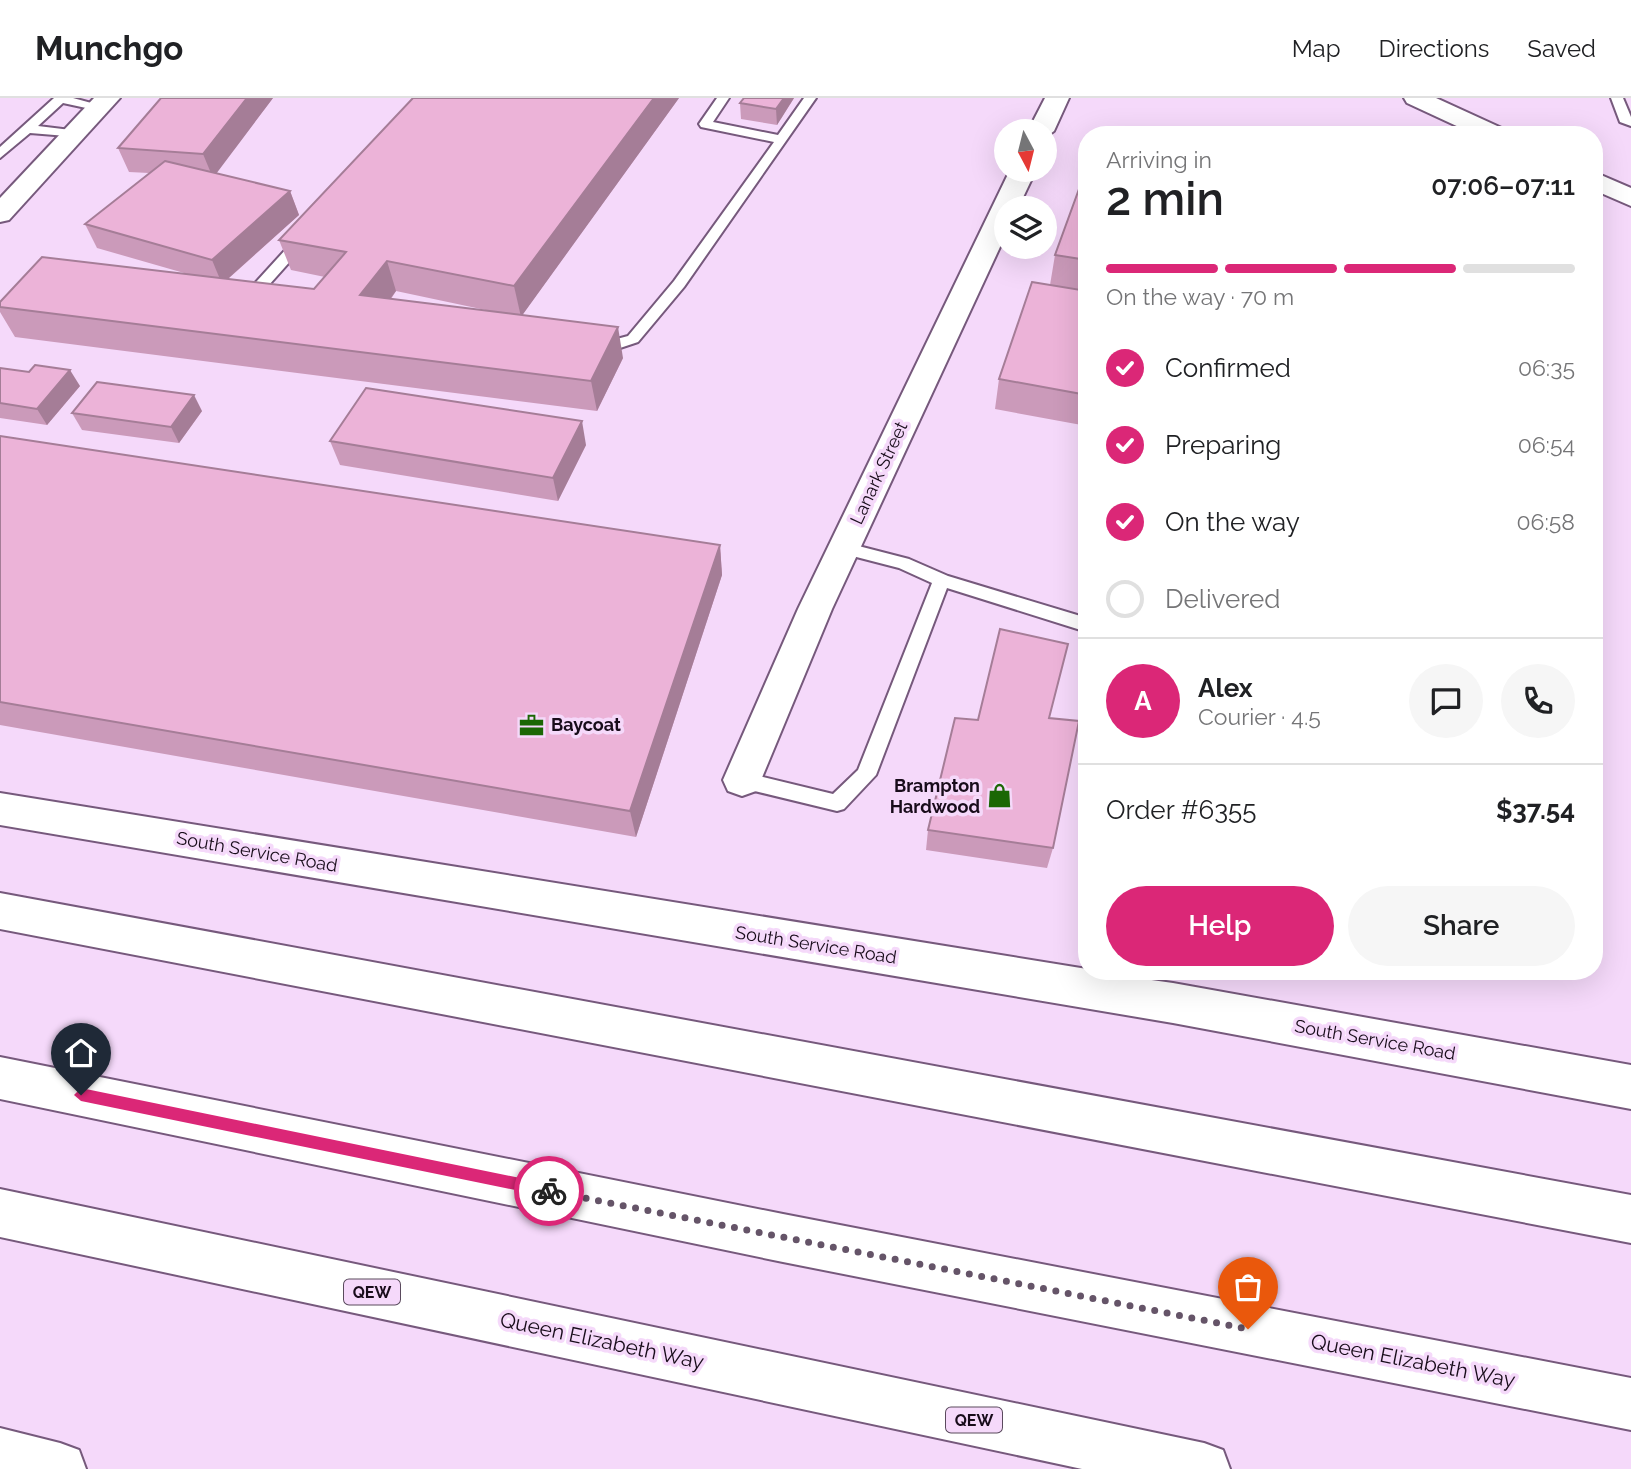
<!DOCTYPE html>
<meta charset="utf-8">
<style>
body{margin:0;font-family:Raleway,sans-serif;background:#f6f6f6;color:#202124;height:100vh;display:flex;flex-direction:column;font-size:26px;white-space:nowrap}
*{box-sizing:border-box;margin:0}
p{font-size:23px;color:#757577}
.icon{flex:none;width:38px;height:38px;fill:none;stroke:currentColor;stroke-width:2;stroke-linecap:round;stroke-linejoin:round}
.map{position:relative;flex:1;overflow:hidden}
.details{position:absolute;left:1078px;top:28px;width:525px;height:854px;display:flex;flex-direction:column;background:#fff;border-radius:28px;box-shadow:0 7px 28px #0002}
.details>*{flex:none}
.needle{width:46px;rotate:173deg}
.buttons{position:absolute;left:994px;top:21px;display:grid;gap:14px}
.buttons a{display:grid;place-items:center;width:63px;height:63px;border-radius:50%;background:#fff;box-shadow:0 7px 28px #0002;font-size:35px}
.pin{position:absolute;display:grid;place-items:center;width:60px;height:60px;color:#fff;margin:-72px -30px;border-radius:50% 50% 50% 0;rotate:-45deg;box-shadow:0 0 7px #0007}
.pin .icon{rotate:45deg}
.courier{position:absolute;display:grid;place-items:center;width:70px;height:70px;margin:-35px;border:5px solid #db2777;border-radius:50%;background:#fff;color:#222;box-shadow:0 2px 9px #0007}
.head em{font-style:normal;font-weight:600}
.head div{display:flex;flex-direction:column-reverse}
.head{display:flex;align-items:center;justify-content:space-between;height:119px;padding:0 28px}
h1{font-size:46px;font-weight:600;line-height:52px}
.bar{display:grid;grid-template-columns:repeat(4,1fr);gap:10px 7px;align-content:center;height:84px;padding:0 28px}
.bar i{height:9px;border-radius:5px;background:#e0e0e0}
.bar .on{background:#db2777}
.bar p{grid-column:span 4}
.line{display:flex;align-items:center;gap:18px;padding:0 28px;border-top:2px solid #e0e0e0}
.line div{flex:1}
.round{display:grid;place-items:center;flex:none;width:74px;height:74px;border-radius:37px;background:#f6f6f6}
ol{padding:0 28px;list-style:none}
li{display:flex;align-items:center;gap:21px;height:77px}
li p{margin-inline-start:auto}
li .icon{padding:7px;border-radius:50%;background:#db2777;color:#fff;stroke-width:4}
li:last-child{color:#757577}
li i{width:38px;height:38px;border:4px solid #e0e0e0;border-radius:50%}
.action{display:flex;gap:14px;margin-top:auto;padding:14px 28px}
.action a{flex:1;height:80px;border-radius:42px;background:#db2777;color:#fff;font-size:28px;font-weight:600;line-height:80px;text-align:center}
.action a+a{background:#f6f6f6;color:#202124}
header{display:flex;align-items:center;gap:42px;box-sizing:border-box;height:98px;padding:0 35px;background:#fff;border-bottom:2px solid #e0e0e0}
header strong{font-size:33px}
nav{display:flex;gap:38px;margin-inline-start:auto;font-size:24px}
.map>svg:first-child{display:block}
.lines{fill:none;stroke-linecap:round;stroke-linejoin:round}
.lane-casing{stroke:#76597c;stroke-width:4}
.street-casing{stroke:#76597c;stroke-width:4}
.secondary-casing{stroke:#76597c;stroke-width:4}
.highway-casing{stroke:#76597c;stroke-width:4}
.lane{fill:#fff;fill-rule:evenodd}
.street{fill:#fff;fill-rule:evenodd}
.secondary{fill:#fff;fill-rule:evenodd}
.highway{fill:#fff;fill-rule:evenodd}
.wall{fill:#cb9aba;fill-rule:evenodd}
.shaded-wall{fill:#a57d97}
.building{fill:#ecb3d8;stroke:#a57d97;stroke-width:2}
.route{fill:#db2777}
.done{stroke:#655468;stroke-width:7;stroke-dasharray:0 12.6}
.labels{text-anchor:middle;stroke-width:7;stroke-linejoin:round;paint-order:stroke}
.shield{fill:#f5d9fa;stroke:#5a4a5d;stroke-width:2}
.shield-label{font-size:16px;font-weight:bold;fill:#180c1a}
.street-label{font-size:18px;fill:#180c1a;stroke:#f5d9fa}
.poi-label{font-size:18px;font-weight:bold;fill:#180c1a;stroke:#f5d9fa;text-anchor:start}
.near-street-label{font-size:21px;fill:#180c1a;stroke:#f5d9fa}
</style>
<header>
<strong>Munchgo</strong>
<nav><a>Map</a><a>Directions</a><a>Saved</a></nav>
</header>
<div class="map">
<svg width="1631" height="1371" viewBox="0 0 1631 1371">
<rect width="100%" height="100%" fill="#f5d9fa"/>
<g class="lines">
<defs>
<g id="lane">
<polygon points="54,0 73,0 106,9 100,13 63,5 38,28 79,33 79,39 30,35 0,60 0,49"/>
<polygon points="717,0 729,0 713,24 778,37 804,0 816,0 684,189 638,244 614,252 590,250 588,247 590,244 613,242 628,238 674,183 774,44 701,29 699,26"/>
<polygon points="1611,0 1623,0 1631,19 1631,28 1620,24"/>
<polygon points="303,137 310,141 260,197 263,200 261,203 245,202 245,196 298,138"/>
<polygon points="843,444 909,461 948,478 1087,520 1087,534 947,490 876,677 844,711 837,713 742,690 735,688 732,682 735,676 742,674 833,696 858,672 932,485 899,470 837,454 835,450"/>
</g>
<g id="street">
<polygon points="1045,0 1069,0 1054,33 1045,40 1045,33 1028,33"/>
<polygon points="1010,72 1036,72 1018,110 1006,110 1006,136 832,511 761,682 756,693 742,698 728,693 723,682 798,511"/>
</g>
<g id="secondary">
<polygon points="94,0 120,0 9,122 0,124 0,100"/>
<polygon points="1404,0 1436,0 1506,32 1509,37 1476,37 1407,5"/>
<polygon points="1594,74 1631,90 1631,108 1594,92"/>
<polygon points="0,695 1087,871 1087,873 1173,885 1631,967 1631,1011 1173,925 0,727"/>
</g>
<g id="highway">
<polygon points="0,795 1631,1097 1631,1145 0,831"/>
<polygon points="0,959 783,1116 1631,1280 1631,1332 783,1164 0,1001"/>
<polygon points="0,1091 1204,1345 1223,1352 1230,1371 1082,1371 0,1139"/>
<polygon points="0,1330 60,1345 79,1352 86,1371 0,1371"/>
</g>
</defs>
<use href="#lane" class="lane-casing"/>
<use href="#street" class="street-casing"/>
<use href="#secondary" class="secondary-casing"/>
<use href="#highway" class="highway-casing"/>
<use href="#lane" class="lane"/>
<use href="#street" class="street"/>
<use href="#secondary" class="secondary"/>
<use href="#highway" class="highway"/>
</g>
<g class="wall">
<path d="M273 0 216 75 290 93 299 117 228 181 314 191 325 179 291 172 279 142 679 0 522 217 623 260 597 313 15 239 0 214V204L191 177 97 150 85 126 149 75 129 74 118 50ZM396 193 495 214 391 201Z"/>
<polygon points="794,0 777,27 741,21 740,5"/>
<polygon points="1087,69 1087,328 995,311 999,281 1050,187 1055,157"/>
<polygon points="0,270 80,288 47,327 0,320"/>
<polygon points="202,313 179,345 82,332 72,315"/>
<polygon points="0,338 720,447 722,477 636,739 0,627"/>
<polygon points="330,343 586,347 558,403 340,367"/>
<polygon points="1049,620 1053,750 1047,770 926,752 928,732 978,622"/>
</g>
<g class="shaded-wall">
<polygon points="247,0 273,0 213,80 203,56"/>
<polygon points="654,0 679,0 521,219 514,188"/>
<polygon points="784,0 794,0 777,27 776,11"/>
<polygon points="290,93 299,117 222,186 212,162"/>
<polygon points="387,163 396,193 370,228 360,197"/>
<polygon points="618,229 623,260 597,313 591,283"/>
<polygon points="70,272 80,288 47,327 37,311"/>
<polygon points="194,297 202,313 179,345 171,329"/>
<polygon points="582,323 586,347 558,403 553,380"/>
<polygon points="720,447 722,477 636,739 630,713"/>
</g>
<g class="building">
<polygon points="161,0 247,0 203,56 118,50"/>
<polygon points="413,0 654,0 514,188 387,163 360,197 618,229 591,283 0,209 0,204 42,159 314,191 346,154 279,142"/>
<polygon points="744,0 784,0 776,11 740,5"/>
<polygon points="165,63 290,93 212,162 85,126"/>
<polygon points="1087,69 1087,162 1055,157"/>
<polygon points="1032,184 1087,193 1087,297 999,281"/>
<polygon points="35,267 70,272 37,311 0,305 0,270 29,274"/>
<polygon points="97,284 194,297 171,329 72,315"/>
<polygon points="366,290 582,323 553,380 330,343"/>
<polygon points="0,338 720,447 630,713 0,604"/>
<polygon points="1000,531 1068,546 1049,620 1079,623 1053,750 928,732 955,620 978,622"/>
</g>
<polygon class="route" points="81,990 549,1086 556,1093 549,1099 81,1003 74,997"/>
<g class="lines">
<polyline class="done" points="549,1093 1248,1231"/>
</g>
<defs>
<symbol id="office-bare" viewBox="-9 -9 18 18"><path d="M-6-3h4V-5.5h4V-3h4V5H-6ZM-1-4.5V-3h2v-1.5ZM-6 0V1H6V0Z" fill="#1b6704" stroke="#f5d9fa" stroke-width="2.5" paint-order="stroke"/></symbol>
<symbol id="shop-bare" viewBox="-9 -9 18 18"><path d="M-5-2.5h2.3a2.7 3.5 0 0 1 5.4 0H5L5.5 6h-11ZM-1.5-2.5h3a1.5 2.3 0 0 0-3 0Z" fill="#1b6704" stroke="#f5d9fa" stroke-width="2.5" paint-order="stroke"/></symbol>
</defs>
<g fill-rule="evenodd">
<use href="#office-bare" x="514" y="610" width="35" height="35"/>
<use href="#shop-bare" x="982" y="680" width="35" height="35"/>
</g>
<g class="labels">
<g class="shield">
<rect x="344" y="1181.5" width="56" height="25" rx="5"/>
<rect x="946" y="1309.5" width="56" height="25" rx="5"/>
</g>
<g class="shield-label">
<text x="372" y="1200">QEW</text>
<text x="974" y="1328">QEW</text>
</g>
<g class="street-label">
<text transform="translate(879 375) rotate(-65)" y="6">Lanark Street</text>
<text transform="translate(257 754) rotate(10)" y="6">South Service Road</text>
<text transform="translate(816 847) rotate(9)" y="6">South Service Road</text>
<text transform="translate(1375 942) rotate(10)" y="6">South Service Road</text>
</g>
<g class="poi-label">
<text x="551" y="633">Baycoat</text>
<text x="980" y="694" text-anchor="end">Brampton<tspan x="980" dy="21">Hardwood</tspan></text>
</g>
<g class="near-street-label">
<text transform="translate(602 1243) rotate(12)" y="7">Queen Elizabeth Way</text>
<text transform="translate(1413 1263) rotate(11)" y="7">Queen Elizabeth Way</text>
</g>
</g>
</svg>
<div class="buttons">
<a><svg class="needle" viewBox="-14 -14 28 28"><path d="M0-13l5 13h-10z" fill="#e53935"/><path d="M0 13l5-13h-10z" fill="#757577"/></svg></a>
<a><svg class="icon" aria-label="layers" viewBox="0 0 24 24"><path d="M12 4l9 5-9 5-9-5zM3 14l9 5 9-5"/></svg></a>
</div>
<div class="pin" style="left:1248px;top:1231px;background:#ea580c"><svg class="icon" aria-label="bag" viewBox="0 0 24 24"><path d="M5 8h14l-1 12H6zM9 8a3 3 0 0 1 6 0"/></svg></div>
<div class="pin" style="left:81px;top:997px;background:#1f2937"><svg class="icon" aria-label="home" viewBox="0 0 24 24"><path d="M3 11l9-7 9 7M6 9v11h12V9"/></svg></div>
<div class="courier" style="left:549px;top:1093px"><svg class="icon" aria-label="bike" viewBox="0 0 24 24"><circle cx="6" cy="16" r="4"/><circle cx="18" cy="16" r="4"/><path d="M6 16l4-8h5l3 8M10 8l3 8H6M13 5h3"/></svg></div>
<section class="details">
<div class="head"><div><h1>2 min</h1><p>Arriving in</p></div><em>07:06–07:11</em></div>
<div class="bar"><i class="on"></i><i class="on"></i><i class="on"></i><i></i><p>On the way · 70 m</p></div>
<ol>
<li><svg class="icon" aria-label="check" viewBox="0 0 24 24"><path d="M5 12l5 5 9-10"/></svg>Confirmed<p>06:35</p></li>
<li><svg class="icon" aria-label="check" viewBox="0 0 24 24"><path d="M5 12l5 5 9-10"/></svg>Preparing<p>06:54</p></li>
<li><svg class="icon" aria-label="check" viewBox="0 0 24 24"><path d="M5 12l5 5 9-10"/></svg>On the way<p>06:58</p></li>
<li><i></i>Delivered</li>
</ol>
<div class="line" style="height:126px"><b class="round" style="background:#db2777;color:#fff">A</b><div><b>Alex</b><p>Courier · 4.5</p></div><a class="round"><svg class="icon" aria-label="chat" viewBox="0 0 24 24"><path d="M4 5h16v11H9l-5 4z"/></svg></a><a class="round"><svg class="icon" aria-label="phone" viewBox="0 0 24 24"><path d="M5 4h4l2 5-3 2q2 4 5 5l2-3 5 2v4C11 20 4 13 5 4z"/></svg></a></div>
<div class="line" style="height:91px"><div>Order #6355</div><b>$37.54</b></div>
<div class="action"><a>Help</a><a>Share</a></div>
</section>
</div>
